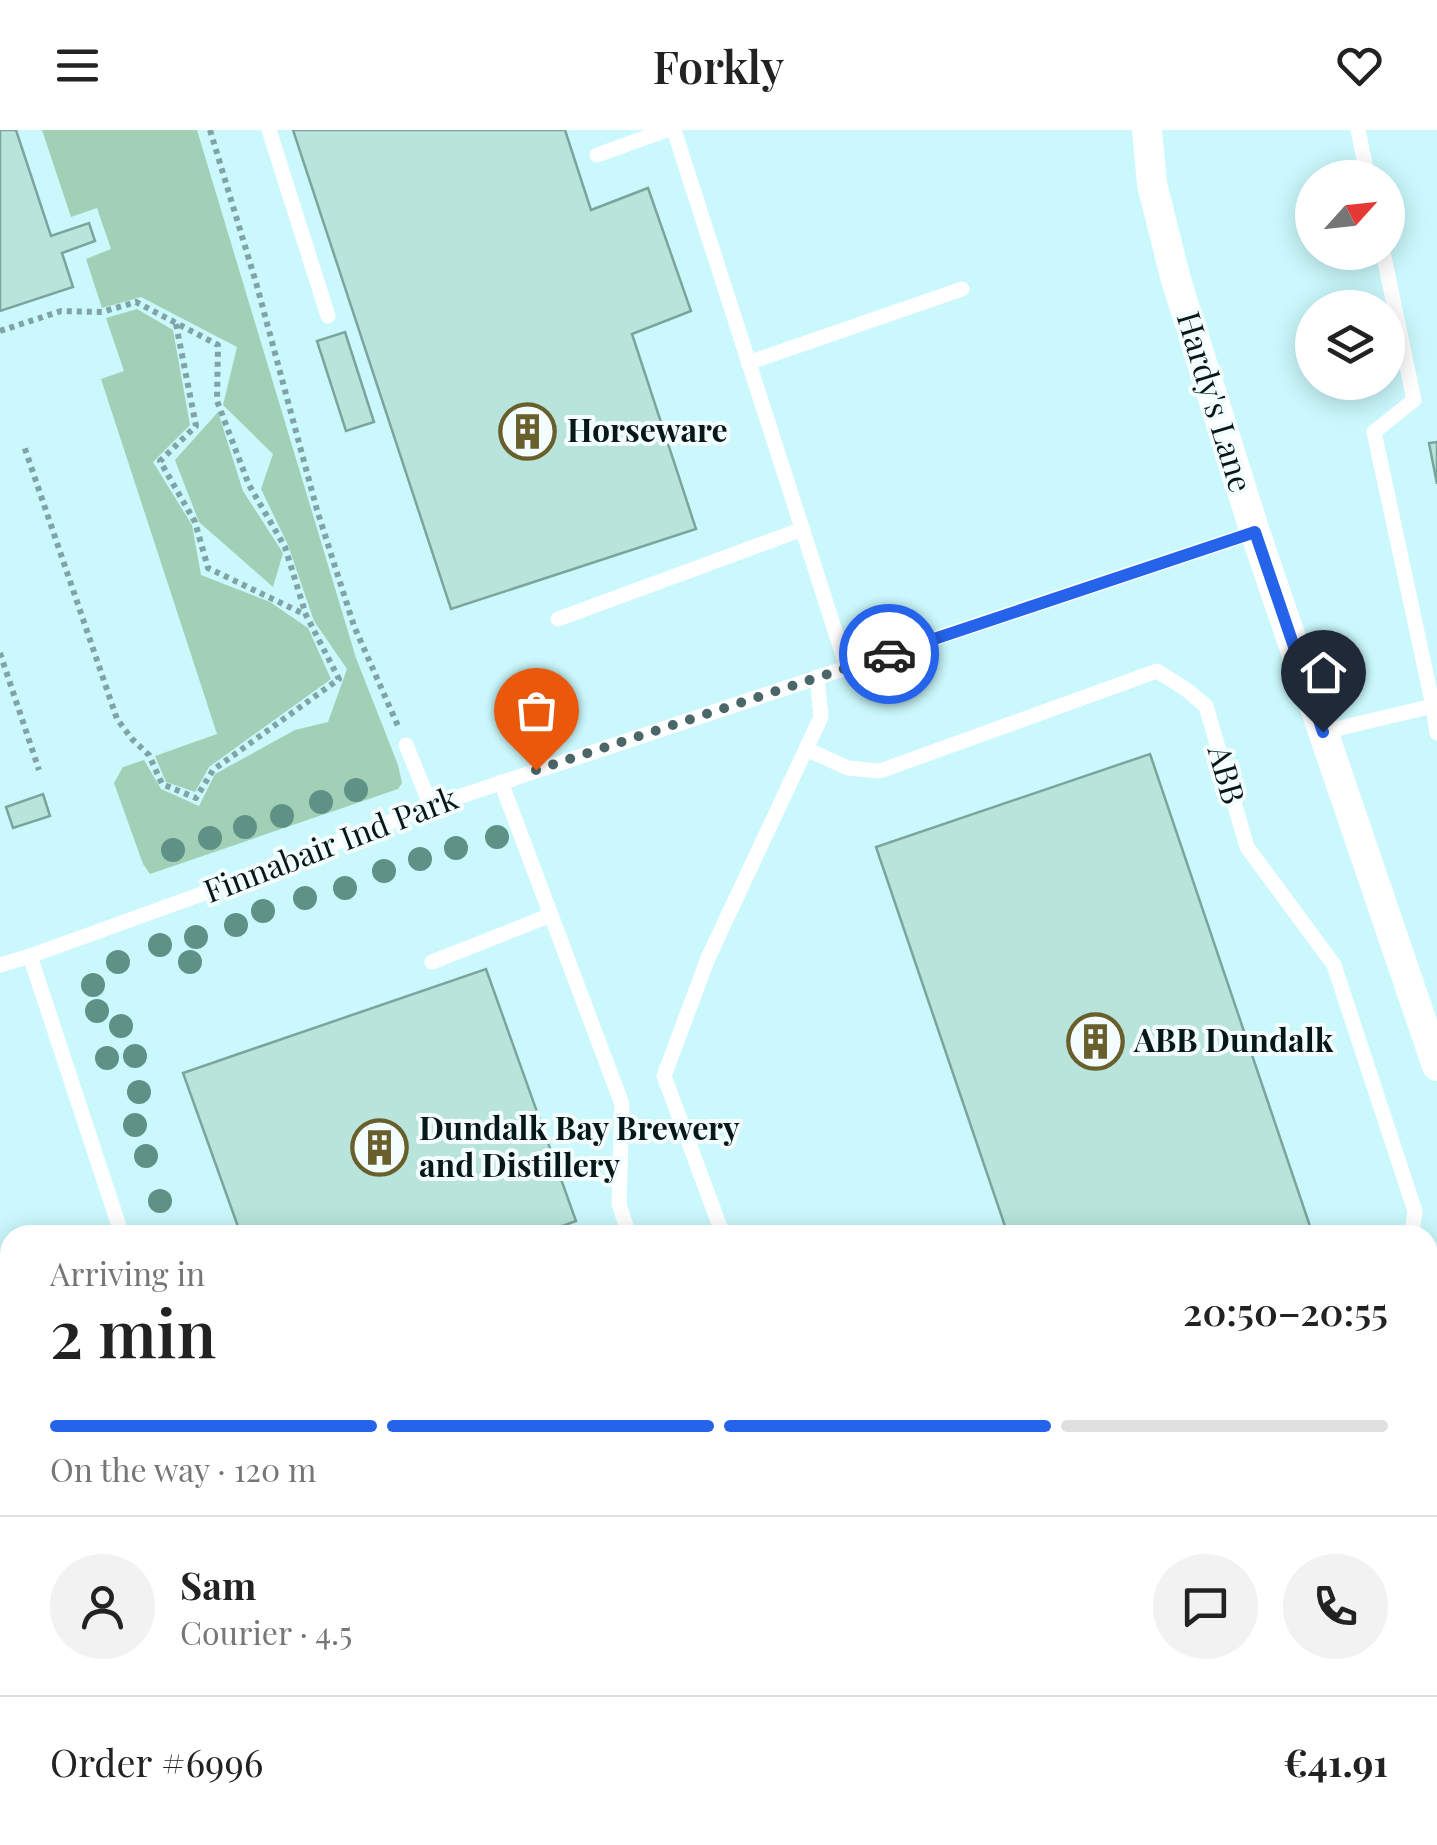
<!DOCTYPE html>
<meta charset="utf-8">
<style>
body{margin:0;font-family:"Playfair Display",serif;background:#f2f2f2;color:#222;height:100vh;display:flex;flex-direction:column;font-size:38px;white-space:nowrap}
*{box-sizing:border-box;margin:0}
p{font-size:32px;color:#767676}
.icon{flex:none;width:55px;height:55px;fill:none;stroke:currentColor;stroke-width:2;stroke-linecap:round;stroke-linejoin:round}
.map{position:relative;flex:1;overflow:hidden}
.drawer{position:absolute;left:0px;top:1095px;width:1438px;height:620px;display:flex;flex-direction:column;background:#fff;border-radius:30px 30px 0 0;box-shadow:0 5px 25px #0003}
.drawer>*{flex:none}
.needle{width:65px;rotate:63deg}
.buttons{position:absolute;left:1295px;top:30px;display:grid;gap:20px}
.buttons a{display:grid;place-items:center;width:110px;height:110px;border-radius:50%;background:#fff;box-shadow:0 5px 25px #0003;font-size:50px}
.pin{position:absolute;display:grid;place-items:center;width:85px;height:85px;color:#fff;margin:-102px -42px;border-radius:50% 50% 50% 0;rotate:-45deg;box-shadow:0 0 10px #0007}
.pin .icon{rotate:45deg}
.courier{position:absolute;display:grid;place-items:center;width:100px;height:100px;margin:-50px;border:8px solid #2563eb;border-radius:50%;background:#fff;color:#222;box-shadow:0 2px 12px #0007}
.overview em{font-style:normal;font-weight:600}
.overview div{display:flex;flex-direction:column-reverse}
.overview{display:flex;align-items:center;justify-content:space-between;height:170px;padding:0 50px}
h1{font-size:65px;font-weight:600;line-height:75px}
.bar{display:grid;grid-template-columns:repeat(4,1fr);gap:15px 10px;align-content:center;height:120px;padding:0 50px}
.bar i{height:12px;border-radius:8px;background:#e0e0e0}
.bar .current{background:#2563eb}
.bar p{grid-column:span 4}
.line{display:flex;align-items:center;gap:25px;padding:0 50px;border-top:2px solid #e0e0e0}
.line div{flex:1}
.round{display:grid;place-items:center;flex:none;width:105px;height:105px;border-radius:52px;background:#f2f2f2}
header{display:flex;justify-content:space-between;align-items:center;height:130px;padding:0 50px;background:#fff;font-size:45px;font-weight:600}
.map>svg:first-child{display:block}
.green{fill:#a1d0b6}
.building{fill:#b8e4db;stroke:#7ba49c;stroke-width:2.5}
.lines{fill:none;stroke-linecap:round;stroke-linejoin:round}
.path{stroke:#80a3a6;stroke-width:6;stroke-dasharray:5 5;stroke-linecap:butt}
.service{stroke:#fff;stroke-width:15}
.minor{stroke:#fff;stroke-width:30}
.tree{fill:#609187}
.done{stroke:#4b6669;stroke-width:10;stroke-dasharray:0 18}
.route{stroke:#2563eb;stroke-width:12}
.labels{text-anchor:middle;stroke-width:8;stroke-linejoin:round;paint-order:stroke}
.street-label{font-size:32px;fill:#07181a;stroke:#f4fdfe}
.poi-label{font-size:32px;font-weight:bold;fill:#07181a;stroke:#f4fdfe;text-anchor:start}
</style>
<header><svg class="icon" aria-label="menu" viewBox="0 0 24 24"><path d="M4 6h16M4 12h16M4 18h16"/></svg>Forkly<svg class="icon" aria-label="heart" viewBox="0 0 24 24"><path d="M12 20l-8-8c-3-5 5-10 8-4 3-6 11-1 8 4z"/></svg></header>
<div class="map">
<svg width="1437" height="1715" viewBox="0 0 1437 1715">
<rect width="100%" height="100%" fill="#caf8fc"/>
<g class="green">
<polygon points="42,0 197,0 356,528 398,635 402,653 398,659 150,744 143,734 114,653 123,637 144,630 161,659 199,676 215,644 295,600 328,592 347,539 314,491 288,415 261,359 273,324 223,275 237,217 141,167 102,178 86,129 111,119 97,78 71,87"/>
<polygon points="137,179 173,200 190,295 153,332 192,395 201,445 270,472 308,498 331,549 209,637 195,662 166,652 155,626 217,604 101,249 124,241 106,188"/>
<polygon points="218,282 243,361 283,423 273,457 199,392 175,330"/>
</g>
<g class="building">
<polygon points="0,0 16,0 51,106 89,93 95,111 62,123 73,157 0,181"/>
<polygon points="293,0 565,0 591,80 648,58 691,181 632,204 696,399 451,479"/>
<polygon points="345,202 374,292 346,301 317,211"/>
<polygon points="1437,312 1437,354 1429,313"/>
<polygon points="1150,624 1313,1105 1008,1105 876,717"/>
<polygon points="43,664 50,686 13,698 6,677"/>
<polygon points="486,839 576,1091 538,1105 241,1105 183,943"/>
<polygon points="536,1705 1027,1705 1030,1715 539,1715"/>
</g>
<g class="lines">
<g class="path">
<polyline points="210,0 257,156 317,380 354,496 398,596"/>
<polyline points="176,194 196,296 160,331 195,392 208,438 306,485"/>
<polyline points="0,201 61,181 102,182 136,172 218,215 217,271 249,355 285,417 306,485 339,549 213,640 196,668 162,654 149,625 132,609 117,589 24,316"/>
<polyline points="0,523 39,640"/>
</g>
<g class="service">
<polyline points="269,0 328,186"/>
<polyline points="674,0 847,538"/>
<polyline points="1358,0 1368,48"/>
<polyline points="597,25 667,0"/>
<polyline points="748,233 962,159"/>
<polyline points="558,489 803,399"/>
<polyline points="1433,576 1437,603"/>
<polyline points="1323,602 1433,576 1374,302 1414,270 1383,122"/>
<polyline points="406,615 431,676"/>
<polyline points="806,619 848,638 880,641 1157,541 1187,560 1206,576 1247,717 1334,835 1415,1081 1412,1105"/>
<polyline points="501,652 622,974 619,1074 629,1105"/>
<polyline points="432,832 551,785"/>
<polyline points="0,835 30,826"/>
<polyline points="122,1105 30,826 221,757 431,676 1255,402"/>
<polyline points="723,1105 664,946 708,828 821,587 817,547"/>
<polyline points="321,1705 324,1715"/>
<polyline points="1152,1705 1155,1715"/>
</g>
<polyline class="minor" points="1147,0 1152,54 1176,150 1255,402 1437,936"/>
</g>
<g class="tree">
<circle cx="356" cy="660" r="12"/>
<circle cx="321" cy="672" r="12"/>
<circle cx="282" cy="686" r="12"/>
<circle cx="245" cy="697" r="12"/>
<circle cx="497" cy="707" r="12"/>
<circle cx="210" cy="708" r="12"/>
<circle cx="456" cy="718" r="12"/>
<circle cx="173" cy="720" r="12"/>
<circle cx="420" cy="729" r="12"/>
<circle cx="384" cy="741" r="12"/>
<circle cx="345" cy="758" r="12"/>
<circle cx="305" cy="768" r="12"/>
<circle cx="263" cy="781" r="12"/>
<circle cx="236" cy="795" r="12"/>
<circle cx="196" cy="807" r="12"/>
<circle cx="160" cy="815" r="12"/>
<circle cx="118" cy="832" r="12"/>
<circle cx="190" cy="832" r="12"/>
<circle cx="93" cy="855" r="12"/>
<circle cx="97" cy="881" r="12"/>
<circle cx="121" cy="896" r="12"/>
<circle cx="135" cy="926" r="12"/>
<circle cx="107" cy="928" r="12"/>
<circle cx="139" cy="962" r="12"/>
<circle cx="135" cy="995" r="12"/>
<circle cx="146" cy="1026" r="12"/>
<circle cx="160" cy="1071" r="12"/>
</g>
<g class="lines">
<polyline class="done" points="536,640 889,524"/>
<polyline class="route" points="889,524 1255,402 1323,602"/>
</g>
<defs>
<symbol id="building-ring" viewBox="-11 -11 22 22"><circle r="9.5" fill="#f4fdfe" stroke="#685f2c" stroke-width="1.5"/><path d="M-4-6H4V6H1V3H-1V6H-4ZM-2.5-4.3h1.7v1.8h-1.7ZM.8-4.3h1.7v1.8H.8ZM-2.5-1h1.7V.8h-1.7ZM.8-1h1.7V.8H.8Z" fill="#685f2c"/></symbol>
</defs>
<g fill-rule="evenodd">
<use href="#building-ring" x="496" y="270" width="63" height="63"/>
<use href="#building-ring" x="1064" y="880" width="63" height="63"/>
<use href="#building-ring" x="348" y="986" width="63" height="63"/>
</g>
<g class="labels">
<g class="street-label">
<text transform="translate(1214 272) rotate(73)" y="11">Hardy's Lane</text>
<text transform="translate(1226 645) rotate(74)" y="11">ABB</text>
<text transform="translate(331 715) rotate(-21)" y="11">Finnabair Ind Park</text>
</g>
<g class="poi-label">
<text x="567" y="312">Horseware</text>
<text x="1134" y="922">ABB Dundalk</text>
<text x="419" y="1010">Dundalk Bay Brewery<tspan x="419" dy="37">and Distillery</tspan></text>
</g>
</g>
</svg>
<div class="buttons">
<a><svg class="needle" viewBox="-14 -14 28 28"><path d="M0-13l5 13h-10z" fill="#e53935"/><path d="M0 13l5-13h-10z" fill="#767676"/></svg></a>
<a><svg class="icon" aria-label="layers" viewBox="0 0 24 24"><path d="M12 4l9 5-9 5-9-5zM3 14l9 5 9-5"/></svg></a>
</div>
<div class="pin" style="left:536px;top:640px;background:#ea580c"><svg class="icon" aria-label="bag" viewBox="0 0 24 24"><path d="M5 8h14l-1 12H6zM9 8a3 3 0 0 1 6 0"/></svg></div>
<div class="pin" style="left:1323px;top:602px;background:#1f2937"><svg class="icon" aria-label="home" viewBox="0 0 24 24"><path d="M3 11l9-7 9 7M6 9v11h12V9"/></svg></div>
<div class="courier" style="left:889px;top:524px"><svg class="icon" aria-label="car" viewBox="0 0 24 24"><path d="M5 17H2v-5l4-1 3-4h7l3 4 3 1v5h-3M9 17h6M6 11h13"/><circle cx="7" cy="17" r="2"/><circle cx="17" cy="17" r="2"/></svg></div>
<section class="drawer">
<div class="overview"><div><h1>2 min</h1><p>Arriving in</p></div><em>20:50–20:55</em></div>
<div class="bar"><i class="current"></i><i class="current"></i><i class="current"></i><i></i><p>On the way · 120 m</p></div>
<div class="line" style="height:180px"><a class="round"><svg class="icon" aria-label="person" viewBox="0 0 24 24"><circle cx="12" cy="8" r="4"/><path d="M4 21q1-7 8-7t8 7"/></svg></a><div><b>Sam</b><p>Courier · 4.5</p></div><a class="round"><svg class="icon" aria-label="chat" viewBox="0 0 24 24"><path d="M4 5h16v11H9l-5 4z"/></svg></a><a class="round"><svg class="icon" aria-label="phone" viewBox="0 0 24 24"><path d="M5 4h4l2 5-3 2q2 4 5 5l2-3 5 2v4C11 20 4 13 5 4z"/></svg></a></div>
<div class="line" style="height:130px"><div>Order #6996</div><b>€41.91</b></div>
</section>
</div>
